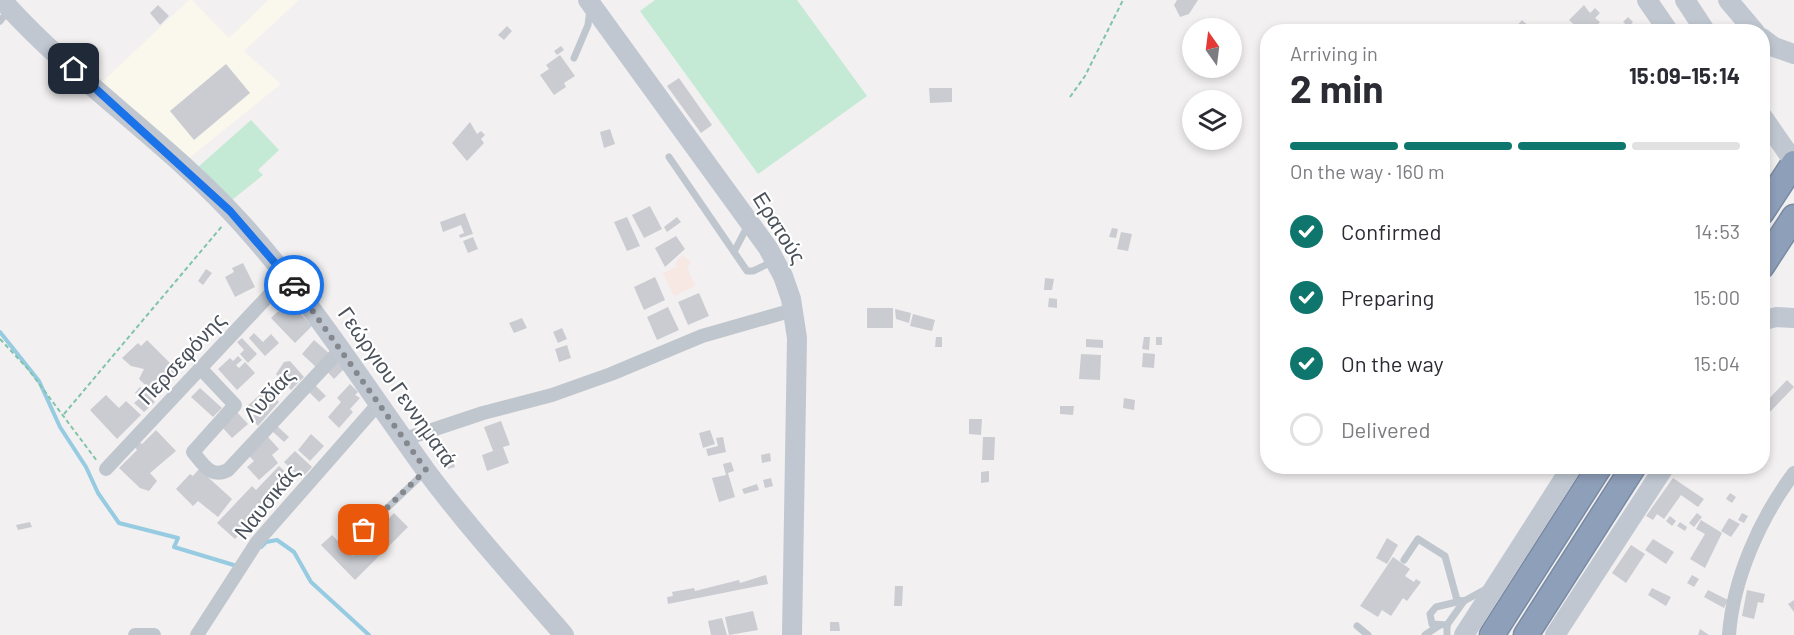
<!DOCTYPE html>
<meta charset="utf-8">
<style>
body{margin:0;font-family:Barlow,sans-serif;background:#f7f7f7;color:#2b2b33;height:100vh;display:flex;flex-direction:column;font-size:22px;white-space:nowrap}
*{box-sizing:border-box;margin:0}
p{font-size:20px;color:#7c7c81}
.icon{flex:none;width:33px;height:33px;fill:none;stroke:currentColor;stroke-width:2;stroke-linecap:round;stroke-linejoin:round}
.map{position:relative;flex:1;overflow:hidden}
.panel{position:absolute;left:1260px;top:24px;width:510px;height:450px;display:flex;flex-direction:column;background:#fff;border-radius:24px;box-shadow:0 3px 9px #0003}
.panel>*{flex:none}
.needle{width:39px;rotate:346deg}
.controls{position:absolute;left:1182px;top:18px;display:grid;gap:12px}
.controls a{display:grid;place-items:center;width:60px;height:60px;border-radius:50%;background:#fff;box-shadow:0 3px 9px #0003;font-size:30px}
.pin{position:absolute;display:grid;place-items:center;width:51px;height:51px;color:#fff;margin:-26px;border-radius:12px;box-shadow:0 3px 9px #0006}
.courier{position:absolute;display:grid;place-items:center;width:60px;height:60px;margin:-30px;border:4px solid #1a73e8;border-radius:50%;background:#fff;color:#222;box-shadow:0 2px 8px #0007}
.overview em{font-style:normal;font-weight:700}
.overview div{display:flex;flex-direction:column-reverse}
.overview{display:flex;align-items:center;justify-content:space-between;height:102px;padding:0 30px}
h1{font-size:39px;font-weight:700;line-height:45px}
.bar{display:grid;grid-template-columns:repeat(4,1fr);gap:9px 6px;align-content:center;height:72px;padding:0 30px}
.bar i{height:8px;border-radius:4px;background:#e1e1e2}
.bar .current{background:#0f766e}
.bar p{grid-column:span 4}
ol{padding:0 30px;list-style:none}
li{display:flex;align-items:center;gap:18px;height:66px}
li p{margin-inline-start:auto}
li .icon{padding:6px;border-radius:50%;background:#0f766e;color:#fff;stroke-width:4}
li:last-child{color:#7c7c81}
li i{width:33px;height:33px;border:3px solid #e1e1e2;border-radius:50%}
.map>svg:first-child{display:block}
.commercial{fill:#faf7ec}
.medical{fill:#f8e8e4}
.green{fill:#c4ead6}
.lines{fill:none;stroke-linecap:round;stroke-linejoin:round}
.stream{stroke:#96cbe2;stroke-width:4}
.building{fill:#cbccd2}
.highway-casing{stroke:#798aa4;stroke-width:27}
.path{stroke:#80c4a9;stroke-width:2;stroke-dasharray:4.5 3;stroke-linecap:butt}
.lane{stroke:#c0c6cd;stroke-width:7}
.street{stroke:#c0c6cd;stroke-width:14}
.secondary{stroke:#c0c7d1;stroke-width:20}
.highway{stroke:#8e9fb9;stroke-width:24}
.done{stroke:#85898f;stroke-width:6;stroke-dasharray:0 10.8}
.route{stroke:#1a73e8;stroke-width:8}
.labels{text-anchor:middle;stroke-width:4.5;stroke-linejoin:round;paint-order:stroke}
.street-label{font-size:21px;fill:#4a515b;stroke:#fff}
</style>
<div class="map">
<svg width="1794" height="635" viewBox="0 0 1794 635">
<rect width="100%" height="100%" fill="#f2f0f0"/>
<polygon class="commercial" points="189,0 192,0 229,38 268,0 299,0 244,51 281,84 188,159 102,82"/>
<polygon class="medical" points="682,255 691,262 687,268 695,286 674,296 663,273 677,267 675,264"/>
<g class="green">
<polygon points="655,0 797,0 867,96 758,174 640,11"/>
<polygon points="251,120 279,150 258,170 263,175 232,200 197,168"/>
</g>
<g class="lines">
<g class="stream">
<polyline points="0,332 39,381 60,427 86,467 98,493 119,523 178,538 174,547 237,566"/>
<polyline points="261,547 266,542 277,540 294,552 311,582 369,635"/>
</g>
</g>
<g class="building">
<polygon points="1177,0 1198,0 1189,14 1180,17 1174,5"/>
<polygon points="158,5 169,16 160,25 150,13"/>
<polygon points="1584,5 1590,13 1595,8 1600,13 1595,18 1600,22 1591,32 1582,32 1569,20"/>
<polygon points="1628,17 1633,22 1629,27 1623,22"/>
<polygon points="1522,20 1535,32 1507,32 1513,25 1515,28"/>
<polygon points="507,26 512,31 504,40 498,35"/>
<polygon points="561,46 564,50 557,55 554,51"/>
<polygon points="560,55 575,76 564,83 566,87 554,95 540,75 549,69 546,65"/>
<polygon points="226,64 250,93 194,140 170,111"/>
<polygon points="679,78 712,125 701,133 667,86"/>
<polygon points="929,88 952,88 952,102 930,103"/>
<polygon points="470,122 477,134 481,131 485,135 481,139 484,143 467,161 452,143"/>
<polygon points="610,129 615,144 604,148 600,132"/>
<polygon points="650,206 662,229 644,238 632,215"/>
<polygon points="465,213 473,234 460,238 459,235 464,233 461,225 443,232 440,222"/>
<polygon points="627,217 640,246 627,251 614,222"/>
<polygon points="677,217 681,222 667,232 664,227"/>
<polygon points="1112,228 1118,229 1116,238 1109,237"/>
<polygon points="1121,232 1132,234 1128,251 1117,249"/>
<polygon points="676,236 685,249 665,267 655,248"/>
<polygon points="473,237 478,249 468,253 463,241"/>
<polygon points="243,263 255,287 235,297 225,277 234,272 232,268"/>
<polygon points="206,269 212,273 203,285 198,281"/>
<polygon points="655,277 665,300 644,310 634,287"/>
<polygon points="1045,278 1054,279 1052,290 1044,290"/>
<polygon points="699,293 709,316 688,325 678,302"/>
<polygon points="1049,298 1057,299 1057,308 1048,307"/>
<polygon points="289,301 312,326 295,343 271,318"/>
<polygon points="668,307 679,330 657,340 647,317"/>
<rect x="867" y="308" width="26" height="20"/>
<polygon points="895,309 911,313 909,323 896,319"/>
<polygon points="913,314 935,320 932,331 910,326"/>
<polygon points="522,318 527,328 514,333 509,323"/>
<polygon points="562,328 567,339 558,343 553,332"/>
<polygon points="254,333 263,342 271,334 279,343 265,356 249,338"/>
<polygon points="936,337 942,337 942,347 935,347"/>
<polygon points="1144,337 1150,337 1149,350 1142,349"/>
<rect x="1156" y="337" width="6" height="8"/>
<polygon points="242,338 257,354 248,363 240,354 244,350 237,342"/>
<polygon points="1086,339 1103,340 1103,348 1086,347"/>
<polygon points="147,340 180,373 157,396 139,379 144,369 131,366 122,358 138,343 141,346"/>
<polygon points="314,340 330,354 317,368 302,354"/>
<polygon points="567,345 571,358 559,362 555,349"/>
<polygon points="1143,353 1155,354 1154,368 1142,367"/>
<polygon points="1081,354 1101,355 1100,380 1079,379"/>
<polygon points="238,356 242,360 236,365 239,368 245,362 255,373 237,390 218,369 230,358 233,361"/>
<polygon points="334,359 344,369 334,379 324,368"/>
<polygon points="290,361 304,377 291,390 276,374 284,362"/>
<polygon points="1787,380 1794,387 1762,420 1762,406"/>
<polygon points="314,384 326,396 319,402 307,390"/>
<polygon points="350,384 358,392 355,395 360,398 350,409 353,412 339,428 328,417 341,402 337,398"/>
<polygon points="140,387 155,402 144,412 134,403 140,398 135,393"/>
<polygon points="200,388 222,408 213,417 191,397"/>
<polygon points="266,389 279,402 258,426 243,410"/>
<polygon points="106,395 119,408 126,401 141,415 117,439 90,410"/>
<polygon points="1124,398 1135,400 1134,410 1123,408"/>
<polygon points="1060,406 1074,406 1073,415 1060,414"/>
<polygon points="236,411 248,424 232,438 221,426"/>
<polygon points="969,419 982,419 981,435 969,434"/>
<polygon points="501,421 510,445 503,447 509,463 487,471 482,455 493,451 484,427"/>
<polygon points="277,426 289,437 284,442 272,431"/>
<polygon points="156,430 176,451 150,473 157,481 149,491 140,488 119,468 137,450 135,447 139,442 142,444"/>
<polygon points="710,430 715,444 703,448 699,433"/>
<polygon points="311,434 324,446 310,461 298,450"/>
<polygon points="268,437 279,449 272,455 278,463 259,480 247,467 254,461 248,455"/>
<polygon points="723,437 726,452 708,456 706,449 718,446 716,438"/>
<polygon points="983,437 995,437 994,460 982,460"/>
<polygon points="295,451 312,467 301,479 284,462"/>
<polygon points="770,453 771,461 762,463 761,455"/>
<polygon points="452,459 455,467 448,469 445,461"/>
<polygon points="731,462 734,471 728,473 735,497 719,502 712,478 726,475 723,464"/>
<polygon points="279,466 295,481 282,495 278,492 235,539 217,523 252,486 256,490"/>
<polygon points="199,469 232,499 218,517 198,501 193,506 176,489 190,474 193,476"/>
<polygon points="989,471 989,482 981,483 981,472"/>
<polygon points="771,478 773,486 765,488 763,480"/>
<polygon points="1673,478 1704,499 1698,507 1681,495 1664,519 1657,514 1653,520 1646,516"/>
<polygon points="757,484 759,490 744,494 742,489"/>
<polygon points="1730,493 1736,497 1732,503 1726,499"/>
<polygon points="394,513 408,527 355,580 321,545 332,535 353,556"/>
<polygon points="1697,513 1702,517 1694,527 1689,523"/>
<polygon points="1742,513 1748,516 1744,523 1738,520"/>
<polygon points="1670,516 1676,521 1672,526 1666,521"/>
<polygon points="1729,518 1740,524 1731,537 1721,531"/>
<polygon points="1701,520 1722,533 1705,568 1690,559 1705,534 1696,529"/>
<polygon points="30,522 32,527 18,530 16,525"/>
<polygon points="1680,522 1687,527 1685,531 1677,526"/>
<polygon points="1387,538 1398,545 1387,564 1376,558"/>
<polygon points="1653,539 1674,552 1666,564 1645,550"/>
<polygon points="1631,545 1645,554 1626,583 1612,573"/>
<polygon points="1393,557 1410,569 1405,576 1414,582 1416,579 1421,582 1407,601 1403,598 1391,616 1382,610 1378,617 1360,606"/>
<polygon points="766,575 768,584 668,604 667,597 673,596 672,592 694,588 695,591 739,580 740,583"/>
<polygon points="1692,575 1699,579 1694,587 1687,583"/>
<polygon points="895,586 903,586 902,606 894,606"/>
<polygon points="1652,588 1671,597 1666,606 1648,595"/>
<polygon points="1708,590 1728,600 1724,608 1704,597"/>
<polygon points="1747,590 1765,594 1763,603 1758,602 1754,619 1742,616"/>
<polygon points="1794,600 1794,612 1788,604"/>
<polygon points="753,611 758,630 729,635 725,617"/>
<polygon points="722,618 727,635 711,635 708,621"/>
<polygon points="830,622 839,622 840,631 830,631"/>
<polygon points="1700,629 1709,635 1698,635"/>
</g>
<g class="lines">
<defs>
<g id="highway">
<polyline points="1762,212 1794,163"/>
<polyline points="1762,266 1794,217"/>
<polyline points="1492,635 1600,466"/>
<polyline points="1526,635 1634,466"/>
</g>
</defs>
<use href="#highway" class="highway-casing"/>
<g class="path">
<polyline points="1070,97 1085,76 1123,0"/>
<polyline points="0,339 28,369 97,461"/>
<polyline points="64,414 223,225"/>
</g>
<g class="lane">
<polyline points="0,21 8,11"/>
<polyline points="574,58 588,25 590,9"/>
<polyline points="669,157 747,271 753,271 772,262"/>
<polyline points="734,252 748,225"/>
<polyline points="347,546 425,472"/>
<polyline points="1404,560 1418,539 1445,556 1457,600 1464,601 1486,589"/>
<polyline points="1447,625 1432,624 1430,614 1436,607 1461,601"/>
<polyline points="1357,626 1368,635"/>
<polyline points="1425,635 1440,625"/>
<polyline points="1447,635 1447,625 1464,601"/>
</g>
<g class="street">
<path d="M202 370 235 405 193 452C203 464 211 479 228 470L341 349"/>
<polyline points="405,439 483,413 552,395 611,374 702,336 793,310"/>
<polyline points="106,469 287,276"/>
<polyline points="135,635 154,635"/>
<polyline points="197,635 257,542 379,403"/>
<path d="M1729 635C1733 579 1760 518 1794 473"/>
</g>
<g class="secondary">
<path d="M2 0C75 82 170 143 243 225 312 302 367 389 427 472 470 529 517 581 564 635"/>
<polyline points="588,0 768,248 783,276 791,299 797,338 792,635"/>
<polyline points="1647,0 1669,32"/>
<polyline points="1685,0 1706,32"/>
<polyline points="1728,0 1755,32"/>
<polyline points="1762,38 1774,47 1794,54"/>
<polyline points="1762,116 1794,162"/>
<polyline points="1762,321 1776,317 1794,318"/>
<polyline points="1464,635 1572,466"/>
<polyline points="1555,635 1665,466"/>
</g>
<use href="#highway" class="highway"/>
</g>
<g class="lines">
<polyline class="done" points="294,285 426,470 364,530"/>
<polyline class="route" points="74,69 230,211 294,285"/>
</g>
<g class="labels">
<g class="street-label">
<text transform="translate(779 228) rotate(58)" y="7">Ερατούς</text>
<text transform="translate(182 359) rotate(-47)" y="7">Περσεφόνης</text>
<text transform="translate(397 387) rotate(55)" y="7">Γεώργιου Γεννηματά</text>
<text transform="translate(269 395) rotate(-47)" y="7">Λυδίας</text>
<text transform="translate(267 502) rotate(-51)" y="7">Ναυσικάς</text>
</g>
</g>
</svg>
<div class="controls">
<a><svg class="needle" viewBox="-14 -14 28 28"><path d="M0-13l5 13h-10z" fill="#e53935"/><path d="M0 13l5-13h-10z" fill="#7c7c81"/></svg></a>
<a><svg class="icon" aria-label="layers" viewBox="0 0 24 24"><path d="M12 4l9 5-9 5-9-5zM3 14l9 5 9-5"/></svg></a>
</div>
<div class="pin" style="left:364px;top:530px;background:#ea580c"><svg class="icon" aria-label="bag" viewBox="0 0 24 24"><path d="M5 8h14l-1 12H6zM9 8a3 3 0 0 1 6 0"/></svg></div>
<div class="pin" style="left:74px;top:69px;background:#1f2937"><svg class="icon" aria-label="home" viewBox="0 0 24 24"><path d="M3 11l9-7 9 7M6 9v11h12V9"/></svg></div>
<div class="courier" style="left:294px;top:285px"><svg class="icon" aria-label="car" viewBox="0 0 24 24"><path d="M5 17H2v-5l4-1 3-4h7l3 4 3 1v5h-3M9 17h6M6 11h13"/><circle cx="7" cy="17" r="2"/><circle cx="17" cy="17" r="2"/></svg></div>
<section class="panel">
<div class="overview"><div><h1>2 min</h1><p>Arriving in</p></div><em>15:09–15:14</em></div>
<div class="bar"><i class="current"></i><i class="current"></i><i class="current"></i><i></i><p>On the way · 160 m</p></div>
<ol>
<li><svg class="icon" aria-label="check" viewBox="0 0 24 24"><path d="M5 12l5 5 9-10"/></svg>Confirmed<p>14:53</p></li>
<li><svg class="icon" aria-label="check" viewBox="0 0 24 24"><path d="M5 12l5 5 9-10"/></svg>Preparing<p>15:00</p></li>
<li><svg class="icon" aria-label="check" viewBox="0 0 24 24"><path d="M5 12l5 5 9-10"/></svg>On the way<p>15:04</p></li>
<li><i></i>Delivered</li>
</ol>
</section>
</div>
